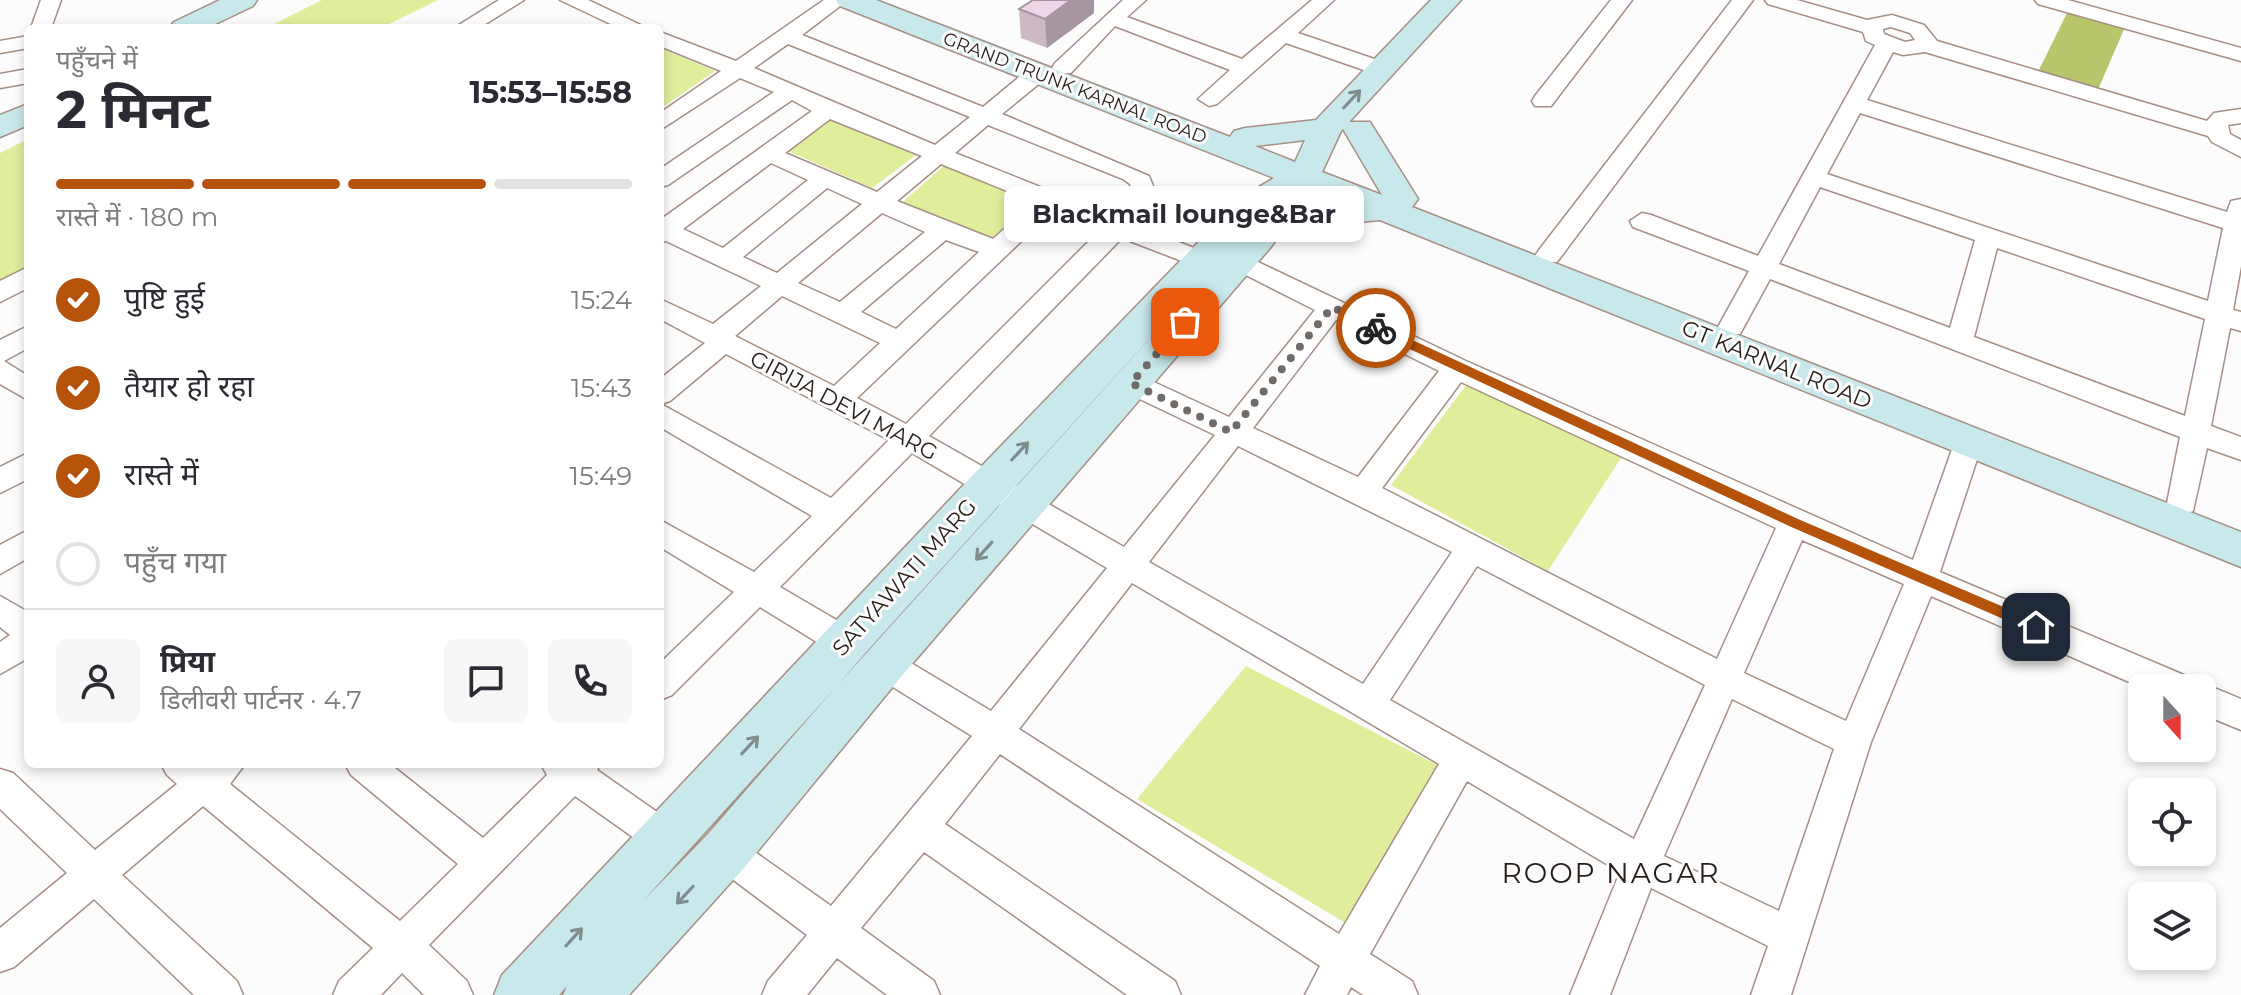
<!DOCTYPE html>
<html lang="hi">
<meta charset="utf-8">
<style>
body{margin:0;font-family:Montserrat,"Noto Sans Devanagari",sans-serif;background:#f7f7f7;color:#2b2b33;height:100vh;display:flex;flex-direction:column;font-size:30px;white-space:nowrap}
*{box-sizing:border-box;margin:0}
p{font-size:26px;color:#7c7c81}
.icon{flex:none;width:44px;height:44px;fill:none;stroke:currentColor;stroke-width:2;stroke-linecap:round;stroke-linejoin:round}
.map{position:relative;flex:1;overflow:hidden}
.details{position:absolute;left:24px;top:24px;width:640px;height:744px;display:flex;flex-direction:column;background:#fff;border-radius:12px;box-shadow:0 4px 12px #0003}
.details>*{flex:none}
.needle{width:52px;rotate:159deg}
.controls{position:absolute;left:2128px;top:674px;display:grid;gap:16px}
.controls a{display:grid;place-items:center;width:88px;height:88px;border-radius:12px;background:#fff;box-shadow:0 4px 12px #0003;font-size:40px}
.pin{position:absolute;display:grid;place-items:center;width:68px;height:68px;color:#fff;margin:-34px;border-radius:16px;box-shadow:0 4px 12px #0006}
.courier{position:absolute;display:grid;place-items:center;width:80px;height:80px;margin:-40px;border:6px solid #b45309;border-radius:50%;background:#fff;color:#222;box-shadow:0 2px 10px #0007}
.bubble{position:absolute;height:56px;border-radius:12px;background:#fff;box-shadow:0 4px 12px #0003;font-size:26px;font-weight:700;line-height:56px;text-align:center}
.head em{font-style:normal;font-weight:700}
.head div{display:flex;flex-direction:column-reverse}
.head{display:flex;align-items:center;justify-content:space-between;height:136px;padding:0 32px}
h1{font-size:52px;font-weight:700;line-height:60px}
.bar{display:grid;grid-template-columns:repeat(4,1fr);gap:12px 8px;align-content:center;height:96px;padding:0 32px}
.bar i{height:10px;border-radius:6px;background:#e1e1e2}
.bar .on{background:#b45309}
.bar p{grid-column:span 4}
.line{display:flex;align-items:center;gap:20px;padding:0 32px;border-top:2px solid #e1e1e2}
.line div{flex:1}
.round{display:grid;place-items:center;flex:none;width:84px;height:84px;border-radius:12px;background:#f7f7f7}
ol{padding:0 32px;list-style:none}
li{display:flex;align-items:center;gap:24px;height:88px}
li p{margin-inline-start:auto}
li .icon{padding:8px;border-radius:50%;background:#b45309;color:#fff;stroke-width:4}
li:last-child{color:#7c7c81}
li i{width:44px;height:44px;border:4px solid #e1e1e2;border-radius:50%}
.map>svg:first-child{display:block}
.green{fill:#e0ed9b}
.forest{fill:#b8c56b}
.lines{fill:none;stroke-linecap:round;stroke-linejoin:round}
.street-casing{stroke:#a68f84;stroke-width:3}
.secondary-casing{stroke:#a68f84;stroke-width:3}
.street{fill:#fff;fill-rule:evenodd}
.secondary{fill:#c9e8eb;fill-rule:evenodd}
.wall{fill:#ccb9c6}
.shaded-wall{fill:#a696a1}
.building{fill:#edd7e6;stroke:#a696a1;stroke-width:2}
.oneway{stroke:#808d8c}
.route{fill:#b45309}
.done{stroke:#716b68;stroke-width:8;stroke-dasharray:0 14.4}
.labels{text-anchor:middle;stroke-width:6;stroke-linejoin:round;paint-order:stroke}
.far-street-label{font-size:18px;fill:#261d19;stroke:#fcfcfc}
.street-label{font-size:22px;fill:#261d19;stroke:#fcfcfc}
.near-neighbourhood-label{font-size:28px;letter-spacing:2px;fill:#261d19;stroke:#fcfcfc}
</style>
<div class="map">
<svg width="2241" height="995" viewBox="0 0 2241 995">
<rect width="100%" height="100%" fill="#fcfcfc"/>
<g class="green">
<polygon points="322,0 438,0 381,28 266,28"/>
<polygon points="660,48 715,71 660,109"/>
<polygon points="827,119 916,155 872,188 786,150"/>
<polygon points="28,139 28,272 0,288 0,153"/>
<polygon points="947,163 1043,200 994,247 897,207"/>
<polygon points="1467,384 1623,455 1548,571 1391,485"/>
<polygon points="1246,666 1443,768 1349,925 1137,799"/>
</g>
<polygon class="forest" points="2068,11 2125,27 2097,92 2037,74"/>
<g class="lines">
<defs>
<g id="street">
<polygon points="41,0 61,0 51,28 31,28"/>
<polygon points="499,0 524,0 479,28 454,28"/>
<polygon points="560,0 588,0 647,28 619,28"/>
<path d="M824 0H848L802 35 983 107 1030 68H1046L1049 73 1046 78 1002 114 1149 176 1155 191 1133 224 1209 254 1213 260 1209 266 1200 268 1122 238 929 436 1124 547 1215 435 1121 390 1117 383 1121 376 1131 373 1141 376 1229 417 1315 310 1230 267 1226 261 1230 255 1239 253 1466 361 1913 560 1955 441 1959 433 1969 430 1979 433 1983 441 1940 572 2191 678 2195 686 2202 683 2241 699V730L2202 714V688H2143L1931 596 1871 742 1791 995H1751L1768 946 1651 888 1610 995H1570L1620 872 1467 781 1370 954 1412 981 1418 995H1363L1351 987 1347 995H1305L1320 966 1000 754 945 824 1175 981 1181 995H1127L924 852 861 928 934 981 940 995H887L837 958 807 995H762L768 981 807 935 712 864 707 852 712 840 725 834 738 840 831 906 972 736 872 674 867 664 872 654 884 650 896 654 991 711 1107 568 912 453 780 587 857 632 861 642 857 652 845 656 833 652 760 607 672 695 660 700V663L734 592 660 547V520L754 572 812 516 660 427V379L705 343 660 319V299L713 324 761 286 666 241 660 242V220L812 111 792 100 668 185 660 187V169L774 92 740 78 660 130V113L721 71 660 46V32L736 61ZM788 44 970 117 935 145 754 68ZM830 119 922 156 877 192 785 153ZM988 125 1123 179 1130 184 1131 191 1113 216 955 153ZM771 163 808 180 723 248 683 229ZM941 164 1034 202 993 239 897 201ZM827 188 862 204 777 273 743 257ZM1054 210 1101 229 906 424 857 398ZM882 213 925 232 840 302 798 283ZM946 240 979 252 896 329 861 312ZM782 296 880 343 834 386 735 336ZM1336 320 1439 371 1358 477 1253 428ZM726 354 889 440 831 498 661 404 670 401ZM1461 382 1776 528 1717 659 1382 488ZM1238 446 1452 552 1363 684 1149 562ZM1802 540 1904 584 1846 721 1744 673ZM1477 566 1705 685 1634 839 1390 700ZM1132 583 1439 764 1339 934 1019 729ZM1732 699 1834 749 1779 911 1664 856Z"/>
<polygon points="1123,0 1146,0 1127,17 1242,59 1312,0 1334,0 1298,33 1389,64 1392,69 1381,76 1286,43 1217,104 1209,106 1198,99 1230,70 1115,26 1071,73 1055,73 1052,68 1055,63"/>
<polygon points="1611,0 1632,0 1551,106 1535,106 1532,101 1535,96"/>
<polygon points="1732,0 1753,0 1557,262 1539,262 1535,256 1539,250"/>
<path d="M1765 0H1797L1867 20 1892 15 1924 25 1937 41 2207 121 2214 113 2241 109V123L2228 125 2230 134 2241 140V157L2212 142 2208 136 1925 52 1903 55 1893 52 1867 100 2227 212 2231 201 2241 199V266L2233 310 2241 312V331L2230 328 2211 426 2241 437V460L2207 448 2193 511 2182 515 2171 511 2167 503 2180 437 1770 279 1740 334H1722L1718 327 1749 271 1633 227 1630 221 1642 213 1651 215 1758 256 1875 45 1866 41 1863 32 1768 4ZM1891 27 1910 33 1915 40 1905 42 1884 34 1883 29ZM1860 113 2223 228 2208 301 1827 174ZM1820 187 1975 240 1950 328 1779 264ZM1997 248 2205 319 2185 416 1974 337Z"/>
<polygon points="2035,0 2068,0 2241,48 2241,61 2038,4"/>
<polygon points="28,36 28,48 0,53 0,41"/>
<polygon points="28,69 28,83 0,88 0,74"/>
<polygon points="28,267 28,288 0,302 0,281"/>
<polygon points="28,326 28,348 4,361 28,376 28,400 0,384 0,340"/>
<polygon points="28,453 28,479 0,493 0,467"/>
<polygon points="28,530 28,558 0,574 0,545"/>
<polygon points="0,596 28,612 28,658 0,674 0,642 10,635 0,627"/>
<polygon points="161,764 245,764 230,784 400,921 458,864 351,775 345,764 390,764 483,838 547,775 541,764 600,764 597,770 677,826 682,838 677,850 664,855 651,850 575,796 429,945 467,981 473,995 424,995 402,973 381,995 333,995 339,981 373,948 203,806 122,875 237,981 243,995 194,995 94,899 14,967 0,972 0,928 67,873 0,809 0,769 13,773 95,850 177,784 167,775"/>
</g>
<g id="secondary">
<polygon points="220,0 257,0 253,6 207,28 169,28 174,22"/>
<path d="M836 0H876L1230 137 1234 131 1245 128 1316 120 1431 0H1461L1349 122H1370L1418 199 1412 207 2241 532V567L1380 220 1276 230 1264 227 1259 220 1248 231 1258 229 1270 232 1276 240 1270 248 900 678 743 869 629 995H563L567 986 559 995H494L502 975 974 474 1242 197 1274 178 840 6ZM1344 128 1343 129 1382 195 1322 172 1341 131ZM1305 140 1295 162 1255 146ZM1303 189 1336 203 1271 209ZM1216 265 868 650 707 835 643 901Z"/>
<polygon points="28,104 28,125 0,137 0,115"/>
</g>
</defs>
<use href="#street" class="street-casing"/>
<use href="#secondary" class="secondary-casing"/>
<use href="#street" class="street"/>
<use href="#secondary" class="secondary"/>
</g>
<polygon class="wall" points="1033,0 1094,0 1094,13 1047,48 1021,38 1019,9"/>
<polygon class="shaded-wall" points="1071,0 1094,0 1094,13 1047,48 1045,19"/>
<polygon class="building" points="1033,0 1071,0 1045,19 1019,9"/>
<defs><path id="oneway-shaft" d="M-6 0H5M1.5-3L5.5 0L1.5 3" fill="none" stroke-width="1.6" stroke-linecap="round" stroke-linejoin="round" transform="scale(2)"/></defs>
<g class="oneway">
<use href="#oneway-shaft" transform="translate(1352 99) rotate(-47)"/>
<use href="#oneway-shaft" transform="translate(1020 451) rotate(-47)"/>
<use href="#oneway-shaft" transform="translate(984 551) rotate(132)"/>
<use href="#oneway-shaft" transform="translate(750 745) rotate(-47)"/>
<use href="#oneway-shaft" transform="translate(685 895) rotate(133)"/>
<use href="#oneway-shaft" transform="translate(574 937) rotate(-48)"/>
</g>
<polygon class="route" points="1371,325 1380,325 1798,519 2041,623 2043,627 2036,633 2031,631 1789,526 1371,331"/>
<g class="lines">
<polyline class="done" points="1185,322 1131,383 1231,432 1332,307 1376,328"/>
</g>
<g class="labels">
<g class="far-street-label">
<text transform="translate(1075 88) rotate(21)" y="6">GRAND TRUNK KARNAL ROAD</text>
</g>
<g class="street-label">
<text transform="translate(1777 364) rotate(22)" y="8">GT KARNAL ROAD</text>
<text transform="translate(844 405) rotate(28)" y="8">GIRIJA DEVI MARG</text>
<text transform="translate(904 577) rotate(-48)" y="8">SATYAWATI MARG</text>
</g>
<g class="near-neighbourhood-label">
<text x="1611" y="883">ROOP NAGAR</text>
</g>
</g>
</svg>
<div class="controls">
<a><svg class="needle" viewBox="-14 -14 28 28"><path d="M0-13l5 13h-10z" fill="#e53935"/><path d="M0 13l5-13h-10z" fill="#7c7c81"/></svg></a>
<a><svg class="icon" aria-label="locate" viewBox="0 0 24 24"><circle cx="12" cy="12" r="6"/><path d="M12 2v4M12 18v4M2 12h4M18 12h4"/></svg></a>
<a><svg class="icon" aria-label="layers" viewBox="0 0 24 24"><path d="M12 4l9 5-9 5-9-5zM3 14l9 5 9-5"/></svg></a>
</div>
<div class="pin" style="left:1185px;top:322px;background:#ea580c"><svg class="icon" aria-label="bag" viewBox="0 0 24 24"><path d="M5 8h14l-1 12H6zM9 8a3 3 0 0 1 6 0"/></svg></div>
<div class="pin" style="left:2036px;top:627px;background:#1f2937"><svg class="icon" aria-label="home" viewBox="0 0 24 24"><path d="M3 11l9-7 9 7M6 9v11h12V9"/></svg></div>
<div class="courier" style="left:1376px;top:328px"><svg class="icon" aria-label="bike" viewBox="0 0 24 24"><circle cx="6" cy="16" r="4"/><circle cx="18" cy="16" r="4"/><path d="M6 16l4-8h5l3 8M10 8l3 8H6M13 5h3"/></svg></div>
<div class="bubble" style="left:1004px;top:186px;width:360px">Blackmail lounge&amp;Bar</div>
<section class="details">
<div class="head"><div><h1>2 मिनट</h1><p>पहुँचने में</p></div><em>15:53–15:58</em></div>
<div class="bar"><i class="on"></i><i class="on"></i><i class="on"></i><i></i><p>रास्ते में · 180 m</p></div>
<ol>
<li><svg class="icon" aria-label="check" viewBox="0 0 24 24"><path d="M5 12l5 5 9-10"/></svg>पुष्टि हुई<p>15:24</p></li>
<li><svg class="icon" aria-label="check" viewBox="0 0 24 24"><path d="M5 12l5 5 9-10"/></svg>तैयार हो रहा<p>15:43</p></li>
<li><svg class="icon" aria-label="check" viewBox="0 0 24 24"><path d="M5 12l5 5 9-10"/></svg>रास्ते में<p>15:49</p></li>
<li><i></i>पहुँच गया</li>
</ol>
<div class="line" style="height:144px"><a class="round"><svg class="icon" aria-label="person" viewBox="0 0 24 24"><circle cx="12" cy="8" r="4"/><path d="M4 21q1-7 8-7t8 7"/></svg></a><div><b>प्रिया</b><p>डिलीवरी पार्टनर · 4.7</p></div><a class="round"><svg class="icon" aria-label="chat" viewBox="0 0 24 24"><path d="M4 5h16v11H9l-5 4z"/></svg></a><a class="round"><svg class="icon" aria-label="phone" viewBox="0 0 24 24"><path d="M5 4h4l2 5-3 2q2 4 5 5l2-3 5 2v4C11 20 4 13 5 4z"/></svg></a></div>
</section>
</div>
